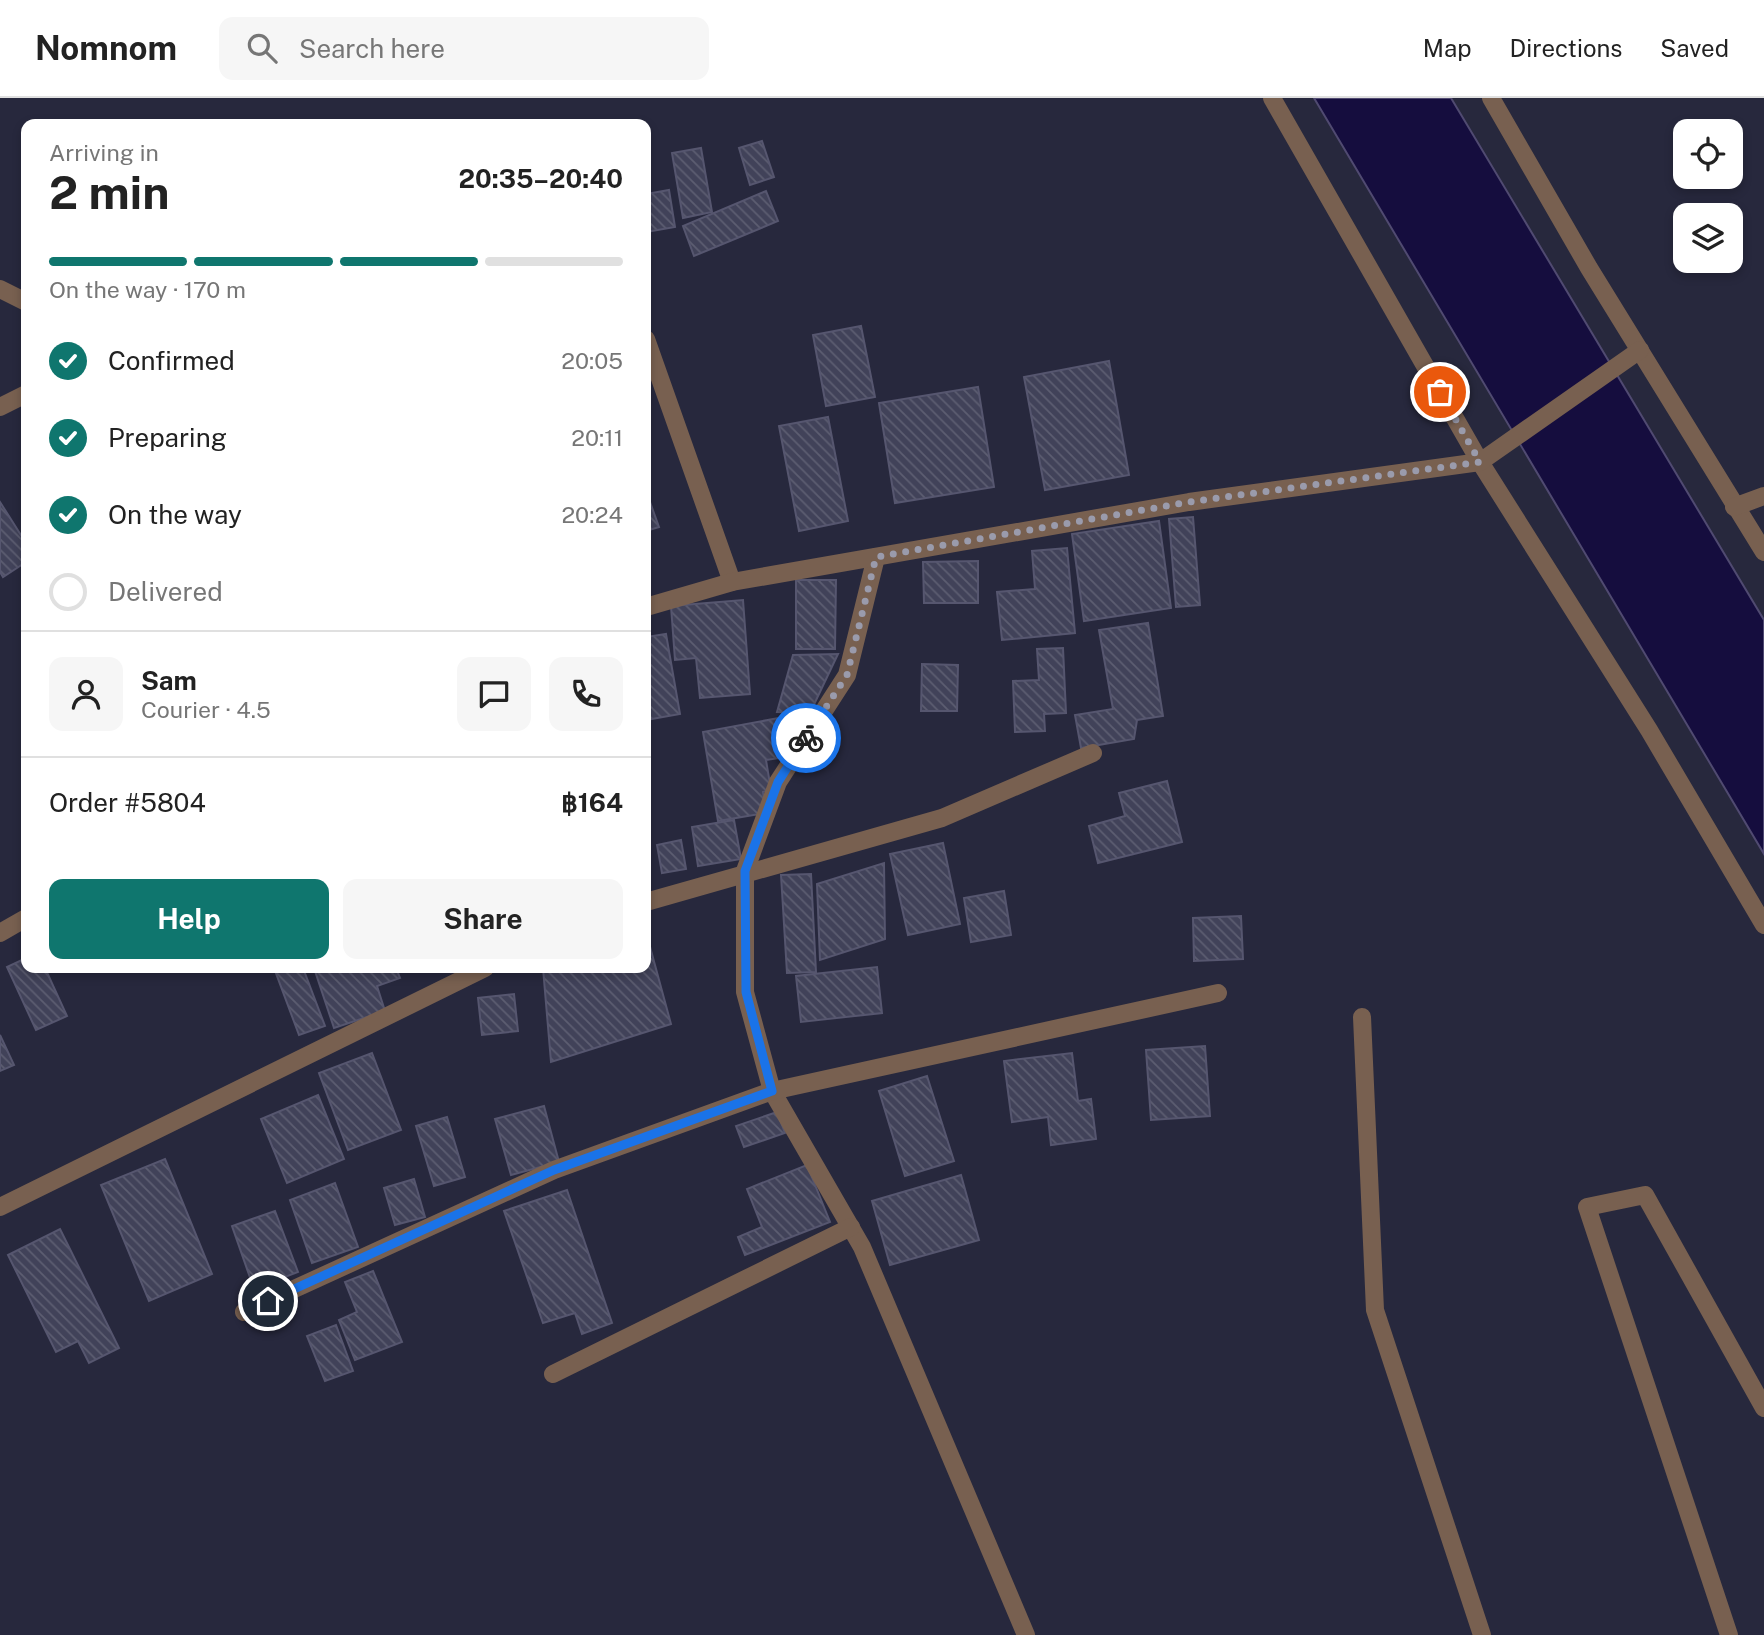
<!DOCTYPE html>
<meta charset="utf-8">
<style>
body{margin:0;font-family:"Public Sans",sans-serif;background:#f6f6f6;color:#222;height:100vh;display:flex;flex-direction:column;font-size:26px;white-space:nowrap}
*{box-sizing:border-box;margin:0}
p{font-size:23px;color:#767676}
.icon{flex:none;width:38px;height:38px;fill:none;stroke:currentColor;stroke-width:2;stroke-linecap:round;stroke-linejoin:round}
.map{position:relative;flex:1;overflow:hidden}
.details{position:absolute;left:21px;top:21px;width:630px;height:854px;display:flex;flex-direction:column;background:#fff;border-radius:14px;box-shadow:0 4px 10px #0003}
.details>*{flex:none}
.buttons{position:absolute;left:1673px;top:21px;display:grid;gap:14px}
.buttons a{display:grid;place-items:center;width:70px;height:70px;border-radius:14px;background:#fff;box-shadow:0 4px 10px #0003;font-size:35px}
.pin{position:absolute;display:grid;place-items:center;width:60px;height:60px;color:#fff;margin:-30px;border:4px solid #fff;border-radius:50%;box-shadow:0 2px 7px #0007}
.courier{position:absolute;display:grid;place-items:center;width:70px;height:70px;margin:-35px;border:5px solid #1a73e8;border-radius:50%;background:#fff;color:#222;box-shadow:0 2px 9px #0007}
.head em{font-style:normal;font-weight:700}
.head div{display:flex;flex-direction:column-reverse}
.head{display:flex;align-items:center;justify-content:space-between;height:119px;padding:0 28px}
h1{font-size:46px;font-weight:700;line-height:52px}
.bar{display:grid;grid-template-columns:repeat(4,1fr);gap:10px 7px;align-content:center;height:84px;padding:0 28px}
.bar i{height:9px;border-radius:5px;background:#e0e0e0}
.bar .on{background:#0f766e}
.bar p{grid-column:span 4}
.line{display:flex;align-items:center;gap:18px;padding:0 28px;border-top:2px solid #e0e0e0}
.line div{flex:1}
.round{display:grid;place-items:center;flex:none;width:74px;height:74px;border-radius:14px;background:#f6f6f6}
ol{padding:0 28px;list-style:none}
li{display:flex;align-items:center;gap:21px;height:77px}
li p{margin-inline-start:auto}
li .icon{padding:7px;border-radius:50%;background:#0f766e;color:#fff;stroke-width:4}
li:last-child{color:#767676}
li i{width:38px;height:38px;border:4px solid #e0e0e0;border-radius:50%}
.primary-button{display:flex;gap:14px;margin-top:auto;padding:14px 28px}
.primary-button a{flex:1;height:80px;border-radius:14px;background:#0f766e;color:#fff;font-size:28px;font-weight:700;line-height:80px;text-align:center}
.primary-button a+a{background:#f6f6f6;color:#222}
header{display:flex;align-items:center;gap:42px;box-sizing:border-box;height:98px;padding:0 35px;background:#fff;border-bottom:2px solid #e0e0e0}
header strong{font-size:33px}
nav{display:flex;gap:38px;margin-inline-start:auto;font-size:24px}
.search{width:490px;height:63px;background:#f6f6f6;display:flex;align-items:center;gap:18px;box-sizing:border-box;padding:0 24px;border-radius:14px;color:#767676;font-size:26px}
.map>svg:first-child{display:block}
.water{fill:#150d3e;stroke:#504a71;stroke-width:2}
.building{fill:url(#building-back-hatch);stroke:#56566f;stroke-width:2}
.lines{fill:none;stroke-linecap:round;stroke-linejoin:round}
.minor{stroke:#786050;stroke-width:18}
.done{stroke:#9a9bac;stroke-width:7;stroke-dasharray:0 12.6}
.route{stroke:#1a73e8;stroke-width:9}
</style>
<header>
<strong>Nomnom</strong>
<div class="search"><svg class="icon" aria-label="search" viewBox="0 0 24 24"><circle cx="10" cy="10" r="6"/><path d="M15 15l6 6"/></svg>Search here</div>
<nav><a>Map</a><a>Directions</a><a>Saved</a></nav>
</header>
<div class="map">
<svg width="1764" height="1537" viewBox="0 0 1764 1537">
<defs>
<pattern id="building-back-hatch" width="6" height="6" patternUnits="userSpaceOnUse" patternTransform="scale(1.75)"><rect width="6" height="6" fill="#414259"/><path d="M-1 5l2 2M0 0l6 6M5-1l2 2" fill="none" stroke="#5c5d71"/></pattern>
</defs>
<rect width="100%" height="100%" fill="#27283d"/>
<polygon class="water" points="1314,0 1451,0 1764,522 1764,756"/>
<g class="building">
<polygon points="762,43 774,79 750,87 739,50"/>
<polygon points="701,50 712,114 683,120 672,55"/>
<polygon points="669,92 675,129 646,134 646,96"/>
<polygon points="766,93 778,123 694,158 683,128"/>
<polygon points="861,228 875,299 826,308 813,237"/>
<polygon points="1109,263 1129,377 1045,392 1024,279"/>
<polygon points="978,289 994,389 895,405 879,305"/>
<polygon points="828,319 848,423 799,433 779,328"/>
<polygon points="646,393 659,429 646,433"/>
<polygon points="0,404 26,445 26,464 3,479 0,474"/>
<polygon points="1193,419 1200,507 1176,509 1169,421"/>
<polygon points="1159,423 1171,510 1084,523 1072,436"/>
<polygon points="1067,450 1075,535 1002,542 997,494 1035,491 1032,453"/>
<polygon points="978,463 978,505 924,505 923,464"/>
<polygon points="796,482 836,482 835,551 796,551"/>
<polygon points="743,502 750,596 700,600 696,560 675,562 671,508"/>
<polygon points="1148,525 1163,618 1137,622 1134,641 1081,650 1075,617 1113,611 1099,532"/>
<polygon points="666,536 680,616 646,622 646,539"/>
<polygon points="1063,550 1066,615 1044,616 1045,633 1015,634 1013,583 1039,582 1037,551"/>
<polygon points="838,556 810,615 777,614 793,557"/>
<polygon points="922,566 958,567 957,613 921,613"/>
<polygon points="779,620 786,659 766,662 771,692 763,694 766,715 718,723 703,634"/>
<polygon points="1167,683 1182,744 1098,765 1089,728 1125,718 1119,695"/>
<polygon points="734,722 741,761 698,768 692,729"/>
<polygon points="681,742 686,771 662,775 657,747"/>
<polygon points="943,745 960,826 908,837 890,756"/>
<polygon points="884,765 885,841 820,862 817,786"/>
<polygon points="811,776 816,874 787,875 781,777"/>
<polygon points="1004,793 1011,837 971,844 964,800"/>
<polygon points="1241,818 1243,861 1194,863 1193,820"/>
<polygon points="646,834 671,926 551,964 543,870 646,870"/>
<polygon points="26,860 26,870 45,870 67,918 36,932 7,869"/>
<polygon points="877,869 882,915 801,924 796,878"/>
<polygon points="274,870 303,870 325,928 299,937"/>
<polygon points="314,870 396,870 400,880 377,888 385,913 334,930"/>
<polygon points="514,896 518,933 482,937 478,900"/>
<polygon points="0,937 14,967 0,973"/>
<polygon points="1205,948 1210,1018 1151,1022 1146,952"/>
<polygon points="372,955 401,1032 348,1052 319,975"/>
<polygon points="1072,955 1078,1003 1091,1001 1096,1041 1051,1047 1048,1019 1012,1024 1004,963"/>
<polygon points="927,978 954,1063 905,1078 879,993"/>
<polygon points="318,997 344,1061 287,1085 261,1021"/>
<polygon points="544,1008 559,1064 511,1077 495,1021"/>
<polygon points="777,1014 785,1035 744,1049 736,1028"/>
<polygon points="447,1019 465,1079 434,1088 416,1028"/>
<polygon points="165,1061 212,1176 149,1203 101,1087"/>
<polygon points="807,1067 830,1124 745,1157 738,1139 762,1129 747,1091"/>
<polygon points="961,1077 979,1142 890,1167 872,1103"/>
<polygon points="414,1081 425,1119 395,1127 384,1090"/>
<polygon points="335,1085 358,1149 312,1165 290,1102"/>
<polygon points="567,1092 612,1225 582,1236 575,1215 543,1225 504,1113"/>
<polygon points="275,1113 298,1174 254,1191 232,1128"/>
<polygon points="60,1131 119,1250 89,1265 78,1243 56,1254 8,1157"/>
<polygon points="373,1173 402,1244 355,1262 339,1222 357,1214 345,1184"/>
<polygon points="336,1227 353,1273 325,1283 307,1238"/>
</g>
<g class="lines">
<g class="minor">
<polyline points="1272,0 1480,364 1649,632 1764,827"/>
<polyline points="1491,0 1589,170 1764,454"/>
<polyline points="0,191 26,204"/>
<polyline points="646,241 732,484"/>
<polyline points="0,309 26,296"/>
<polyline points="1734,409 1764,398"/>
<polyline points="876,459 847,577 778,684 745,773 745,894 772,993 862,1149 1026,1537"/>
<polyline points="646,509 732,484 1189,404 1480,364 1640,252"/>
<polyline points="646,804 942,720 1093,655"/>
<polyline points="0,835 26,820"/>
<polyline points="1362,919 1375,1212 1482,1537"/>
<polyline points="0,1109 485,870"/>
<polyline points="244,1214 554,1072 772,993 1218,895"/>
<polyline points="553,1276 851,1129"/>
<polyline points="1729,1537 1587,1109 1645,1097 1764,1310"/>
</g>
</g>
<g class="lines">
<polyline class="done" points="806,640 847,577 876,459 1189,404 1480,364 1440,294"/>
<polyline class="route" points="268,1203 554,1072 772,993 746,894 745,773 778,684 806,640"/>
</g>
</svg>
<div class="buttons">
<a><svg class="icon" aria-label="locate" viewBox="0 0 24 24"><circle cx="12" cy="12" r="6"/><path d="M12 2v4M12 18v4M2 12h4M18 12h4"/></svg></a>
<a><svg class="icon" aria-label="layers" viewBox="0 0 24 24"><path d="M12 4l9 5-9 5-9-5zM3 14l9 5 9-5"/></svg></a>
</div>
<div class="pin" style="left:1440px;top:294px;background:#ea580c"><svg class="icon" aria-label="bag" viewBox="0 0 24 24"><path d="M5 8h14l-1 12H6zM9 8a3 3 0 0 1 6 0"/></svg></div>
<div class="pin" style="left:268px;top:1203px;background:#1f2937"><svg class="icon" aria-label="home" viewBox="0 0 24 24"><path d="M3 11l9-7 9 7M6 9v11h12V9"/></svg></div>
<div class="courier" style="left:806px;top:640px"><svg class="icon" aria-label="bike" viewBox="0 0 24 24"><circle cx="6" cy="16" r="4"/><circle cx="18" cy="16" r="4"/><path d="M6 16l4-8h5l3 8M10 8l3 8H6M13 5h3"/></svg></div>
<section class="details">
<div class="head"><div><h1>2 min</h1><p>Arriving in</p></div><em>20:35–20:40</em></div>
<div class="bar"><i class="on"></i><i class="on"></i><i class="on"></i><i></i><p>On the way · 170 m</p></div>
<ol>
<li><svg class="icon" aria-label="check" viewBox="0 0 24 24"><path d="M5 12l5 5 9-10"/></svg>Confirmed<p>20:05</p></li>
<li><svg class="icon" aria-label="check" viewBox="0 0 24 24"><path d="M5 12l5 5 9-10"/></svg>Preparing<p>20:11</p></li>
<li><svg class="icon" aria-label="check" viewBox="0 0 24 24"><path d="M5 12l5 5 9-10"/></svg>On the way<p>20:24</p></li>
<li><i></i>Delivered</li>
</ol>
<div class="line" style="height:126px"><a class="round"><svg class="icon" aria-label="person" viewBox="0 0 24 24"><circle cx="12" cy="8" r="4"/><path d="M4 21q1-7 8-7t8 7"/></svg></a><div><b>Sam</b><p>Courier · 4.5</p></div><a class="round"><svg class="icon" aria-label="chat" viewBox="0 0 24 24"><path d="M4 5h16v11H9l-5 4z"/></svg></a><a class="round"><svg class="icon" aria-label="phone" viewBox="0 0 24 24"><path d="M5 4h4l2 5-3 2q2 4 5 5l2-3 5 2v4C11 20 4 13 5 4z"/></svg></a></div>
<div class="line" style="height:91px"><div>Order #5804</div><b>฿164</b></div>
<div class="primary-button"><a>Help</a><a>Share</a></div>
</section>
</div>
